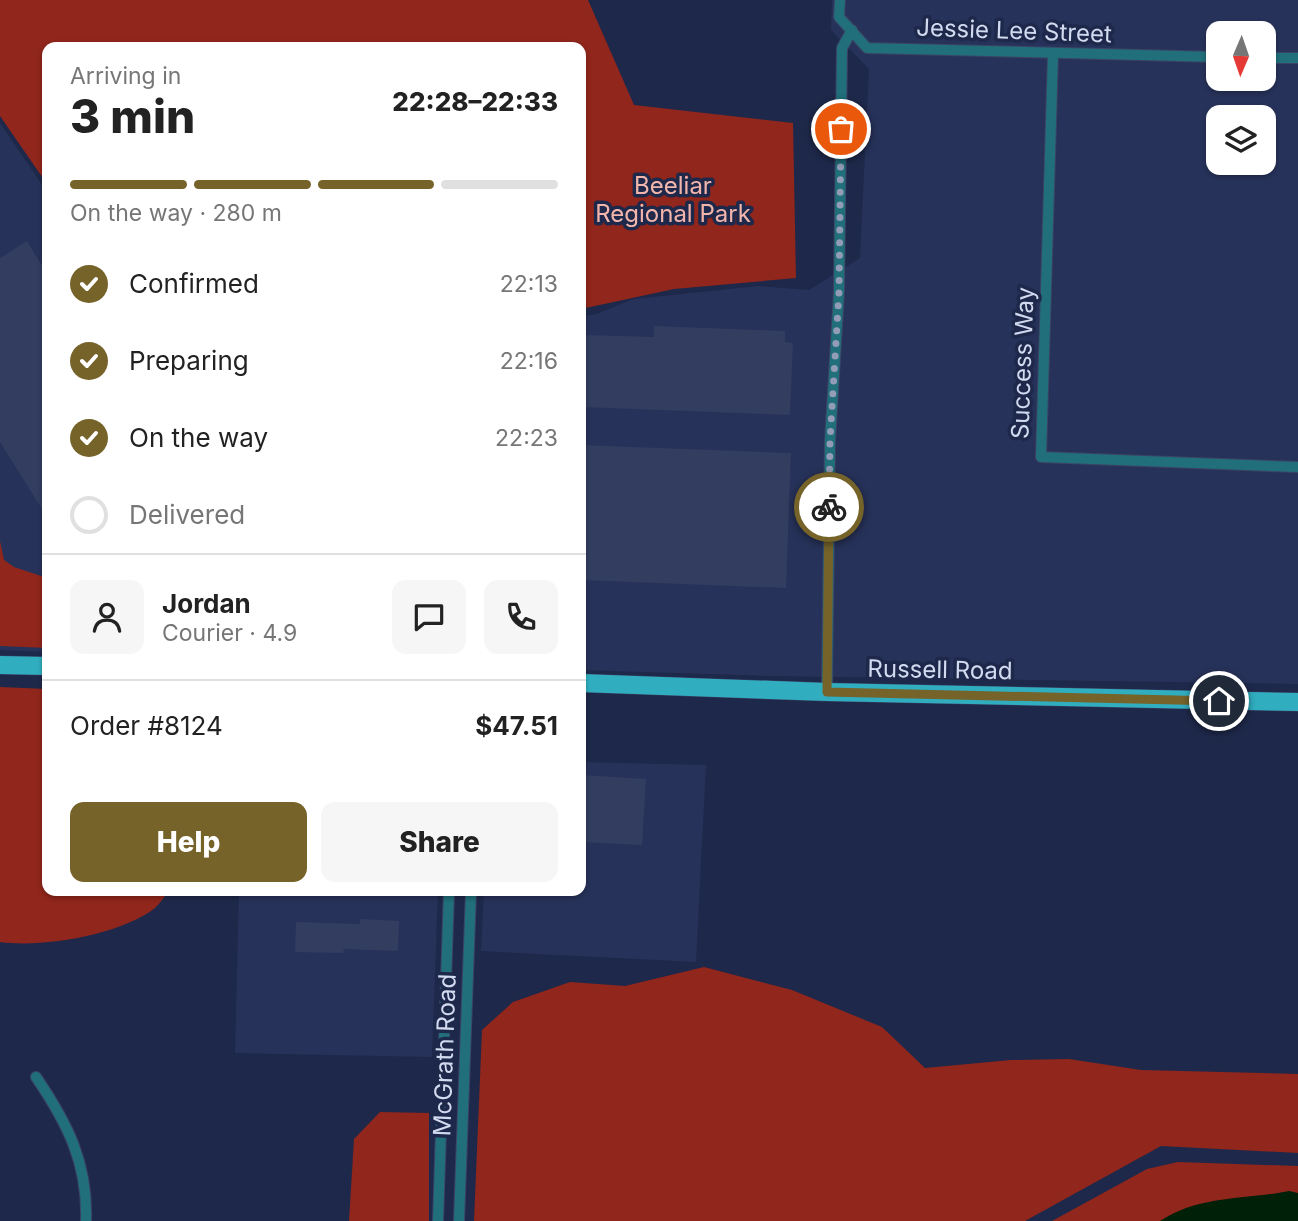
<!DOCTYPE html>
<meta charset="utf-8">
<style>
body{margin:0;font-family:Inter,sans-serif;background:#f6f6f6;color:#222;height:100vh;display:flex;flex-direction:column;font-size:26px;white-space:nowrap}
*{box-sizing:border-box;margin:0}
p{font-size:23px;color:#767676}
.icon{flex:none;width:38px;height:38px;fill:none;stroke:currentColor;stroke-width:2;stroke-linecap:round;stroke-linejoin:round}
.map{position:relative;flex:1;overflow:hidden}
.side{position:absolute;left:42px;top:42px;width:544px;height:854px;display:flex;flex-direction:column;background:#fff;border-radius:14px;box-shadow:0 2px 5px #0004}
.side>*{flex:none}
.needle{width:46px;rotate:182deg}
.buttons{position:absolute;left:1206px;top:21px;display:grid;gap:14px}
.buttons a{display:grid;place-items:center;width:70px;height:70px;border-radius:14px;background:#fff;box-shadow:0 2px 5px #0004;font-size:35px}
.pin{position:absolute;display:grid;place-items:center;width:60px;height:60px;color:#fff;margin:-30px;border:4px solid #fff;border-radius:50%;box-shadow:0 2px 7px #0007}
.courier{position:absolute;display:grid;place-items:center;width:70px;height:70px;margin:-35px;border:5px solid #76632a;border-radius:50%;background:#fff;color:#222;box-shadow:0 2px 9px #0007}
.overview em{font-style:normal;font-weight:800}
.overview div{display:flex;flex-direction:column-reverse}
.overview{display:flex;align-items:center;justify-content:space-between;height:119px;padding:0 28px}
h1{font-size:46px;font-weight:800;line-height:52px}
.bar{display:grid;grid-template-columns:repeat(4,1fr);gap:10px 7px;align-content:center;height:84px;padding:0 28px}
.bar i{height:9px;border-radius:5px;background:#e0e0e0}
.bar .selected{background:#76632a}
.bar p{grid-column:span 4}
.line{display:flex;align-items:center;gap:18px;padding:0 28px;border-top:2px solid #e0e0e0}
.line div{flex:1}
.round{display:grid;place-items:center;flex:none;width:74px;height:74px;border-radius:14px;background:#f6f6f6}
ol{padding:0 28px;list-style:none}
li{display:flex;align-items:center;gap:21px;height:77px}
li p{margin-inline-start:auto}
li .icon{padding:7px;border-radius:50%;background:#76632a;color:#fff;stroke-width:4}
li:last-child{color:#767676}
li i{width:38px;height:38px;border:4px solid #e0e0e0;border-radius:50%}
.primary-button{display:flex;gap:14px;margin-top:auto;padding:14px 28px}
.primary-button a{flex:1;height:80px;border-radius:14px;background:#76632a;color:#fff;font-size:28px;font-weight:800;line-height:80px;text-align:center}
.primary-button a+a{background:#f6f6f6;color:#222}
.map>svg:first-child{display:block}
.built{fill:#27325a;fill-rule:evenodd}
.green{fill:#90261c}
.water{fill:#002008}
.building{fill:#323d60}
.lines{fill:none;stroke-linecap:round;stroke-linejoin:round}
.minor-casing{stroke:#3b4465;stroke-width:12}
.primary-casing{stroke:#3b4465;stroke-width:19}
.minor{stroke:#206f7b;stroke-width:10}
.primary{stroke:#30aec0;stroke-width:18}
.done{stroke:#939cb6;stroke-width:7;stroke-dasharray:0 12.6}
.route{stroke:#76632a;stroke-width:9}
.labels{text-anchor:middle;stroke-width:7;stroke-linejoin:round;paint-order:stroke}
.street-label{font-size:24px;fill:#d2daf0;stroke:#1e284a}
.park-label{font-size:24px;fill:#f2b5ab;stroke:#1e284a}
</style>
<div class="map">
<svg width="1298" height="1221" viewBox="0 0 1298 1221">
<rect width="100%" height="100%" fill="#1e284a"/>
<g class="built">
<path d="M832 0H1298V684L769 676 581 670V317L596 314 634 299 759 286 809 290 860 258 869 69 831 30ZM1218 33H1264V79H1218ZM1218 117H1264V163H1218Z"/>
<polygon points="0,123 47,192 47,652 0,650"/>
<polygon points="581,762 706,765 696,962 481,951 484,891 581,891"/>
<polygon points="239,891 438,891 432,1057 235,1053"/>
</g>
<g class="green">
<polygon points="0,0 588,0 634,105 793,123 796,278 674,289 581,309 581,47 47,47 47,184 0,116"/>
<polygon points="0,541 4,560 14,567 47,578 47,648 0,646"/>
<path d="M0 687 47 689V891H169C165 896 160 903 155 908 120 935 43 948 0 942Z"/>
<polygon points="704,967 792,990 882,1027 925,1068 1011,1060 1069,1059 1141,1070 1298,1074 1298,1153 1161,1146 1025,1221 474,1221 482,1030 513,1002 570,982 625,986"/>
<polygon points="380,1112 429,1113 429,1221 349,1221 354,1139"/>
<polygon points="1178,1162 1298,1166 1298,1221 1052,1221 1147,1169"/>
</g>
<path class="water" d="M1289 1191 1298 1193V1221H1160C1200 1195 1245 1200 1289 1191Z"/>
<g class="building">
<polygon points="27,241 47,274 47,517 0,442 0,258"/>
<polygon points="654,326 785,331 785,342 793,343 790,415 582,407 585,335 654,337"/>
<polygon points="581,445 791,453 786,588 581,580"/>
<polygon points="581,775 646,779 642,845 581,842"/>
<polygon points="360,919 399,921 398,951 344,949 343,953 295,952 296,922 360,924"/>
</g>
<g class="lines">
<defs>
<g id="minor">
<polyline points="840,0 839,17 867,48 1218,57"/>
<polyline points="1053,54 1041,457 1298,467"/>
<polyline points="1264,58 1298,58"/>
<polyline points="827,692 830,441 839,292 842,48 852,30"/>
<path d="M36 1077C68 1124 88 1164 86 1221"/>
<polyline points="438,1221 449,891"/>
<polyline points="459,1221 471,891"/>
</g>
<g id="primary">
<polyline points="0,665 47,666"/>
<polyline points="581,683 827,692 1298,702"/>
</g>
</defs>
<use href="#minor" class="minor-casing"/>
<use href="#primary" class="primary-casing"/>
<use href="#minor" class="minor"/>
<use href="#primary" class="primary"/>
</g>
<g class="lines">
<polyline class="done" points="829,507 830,441 839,292 841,129"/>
<polyline class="route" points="829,507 827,692 1219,701"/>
</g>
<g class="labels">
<g class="street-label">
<text transform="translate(1014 31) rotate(2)" y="8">Jessie Lee Street</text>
<text transform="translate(1023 363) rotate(-88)" y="8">Success Way</text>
<text transform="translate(940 670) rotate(1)" y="8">Russell Road</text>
<text transform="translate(445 1055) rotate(-88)" y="8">McGrath Road</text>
</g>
<g class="park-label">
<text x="673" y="194">Beeliar<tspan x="673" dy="28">Regional Park</tspan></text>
</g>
</g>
</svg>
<div class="buttons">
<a><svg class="needle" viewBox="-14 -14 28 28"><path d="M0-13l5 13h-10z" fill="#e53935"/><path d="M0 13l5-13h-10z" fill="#767676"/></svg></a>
<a><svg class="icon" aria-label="layers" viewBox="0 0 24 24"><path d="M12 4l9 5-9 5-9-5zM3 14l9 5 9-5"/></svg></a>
</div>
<div class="pin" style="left:841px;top:129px;background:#ea580c"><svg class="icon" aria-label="bag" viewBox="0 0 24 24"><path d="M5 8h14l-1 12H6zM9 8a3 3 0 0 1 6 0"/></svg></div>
<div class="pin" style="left:1219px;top:701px;background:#1f2937"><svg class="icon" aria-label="home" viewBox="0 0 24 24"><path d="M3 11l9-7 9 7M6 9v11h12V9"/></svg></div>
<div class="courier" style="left:829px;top:507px"><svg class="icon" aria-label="bike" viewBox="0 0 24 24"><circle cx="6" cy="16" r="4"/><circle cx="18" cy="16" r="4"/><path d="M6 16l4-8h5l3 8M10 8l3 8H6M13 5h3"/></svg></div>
<section class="side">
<div class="overview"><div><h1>3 min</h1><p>Arriving in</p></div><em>22:28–22:33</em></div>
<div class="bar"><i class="selected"></i><i class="selected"></i><i class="selected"></i><i></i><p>On the way · 280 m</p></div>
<ol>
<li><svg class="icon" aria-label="check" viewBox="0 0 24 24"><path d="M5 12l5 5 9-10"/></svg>Confirmed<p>22:13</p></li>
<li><svg class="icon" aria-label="check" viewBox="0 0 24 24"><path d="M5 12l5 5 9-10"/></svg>Preparing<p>22:16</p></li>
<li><svg class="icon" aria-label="check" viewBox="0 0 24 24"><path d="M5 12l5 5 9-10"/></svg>On the way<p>22:23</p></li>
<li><i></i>Delivered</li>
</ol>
<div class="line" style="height:126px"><a class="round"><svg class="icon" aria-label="person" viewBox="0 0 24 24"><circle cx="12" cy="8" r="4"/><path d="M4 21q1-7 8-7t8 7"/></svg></a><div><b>Jordan</b><p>Courier · 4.9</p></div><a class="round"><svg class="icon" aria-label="chat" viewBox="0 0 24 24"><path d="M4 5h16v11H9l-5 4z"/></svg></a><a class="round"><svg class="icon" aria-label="phone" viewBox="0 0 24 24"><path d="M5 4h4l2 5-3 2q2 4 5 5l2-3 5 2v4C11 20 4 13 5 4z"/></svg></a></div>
<div class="line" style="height:91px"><div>Order #8124</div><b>$47.51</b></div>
<div class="primary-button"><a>Help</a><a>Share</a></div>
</section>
</div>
